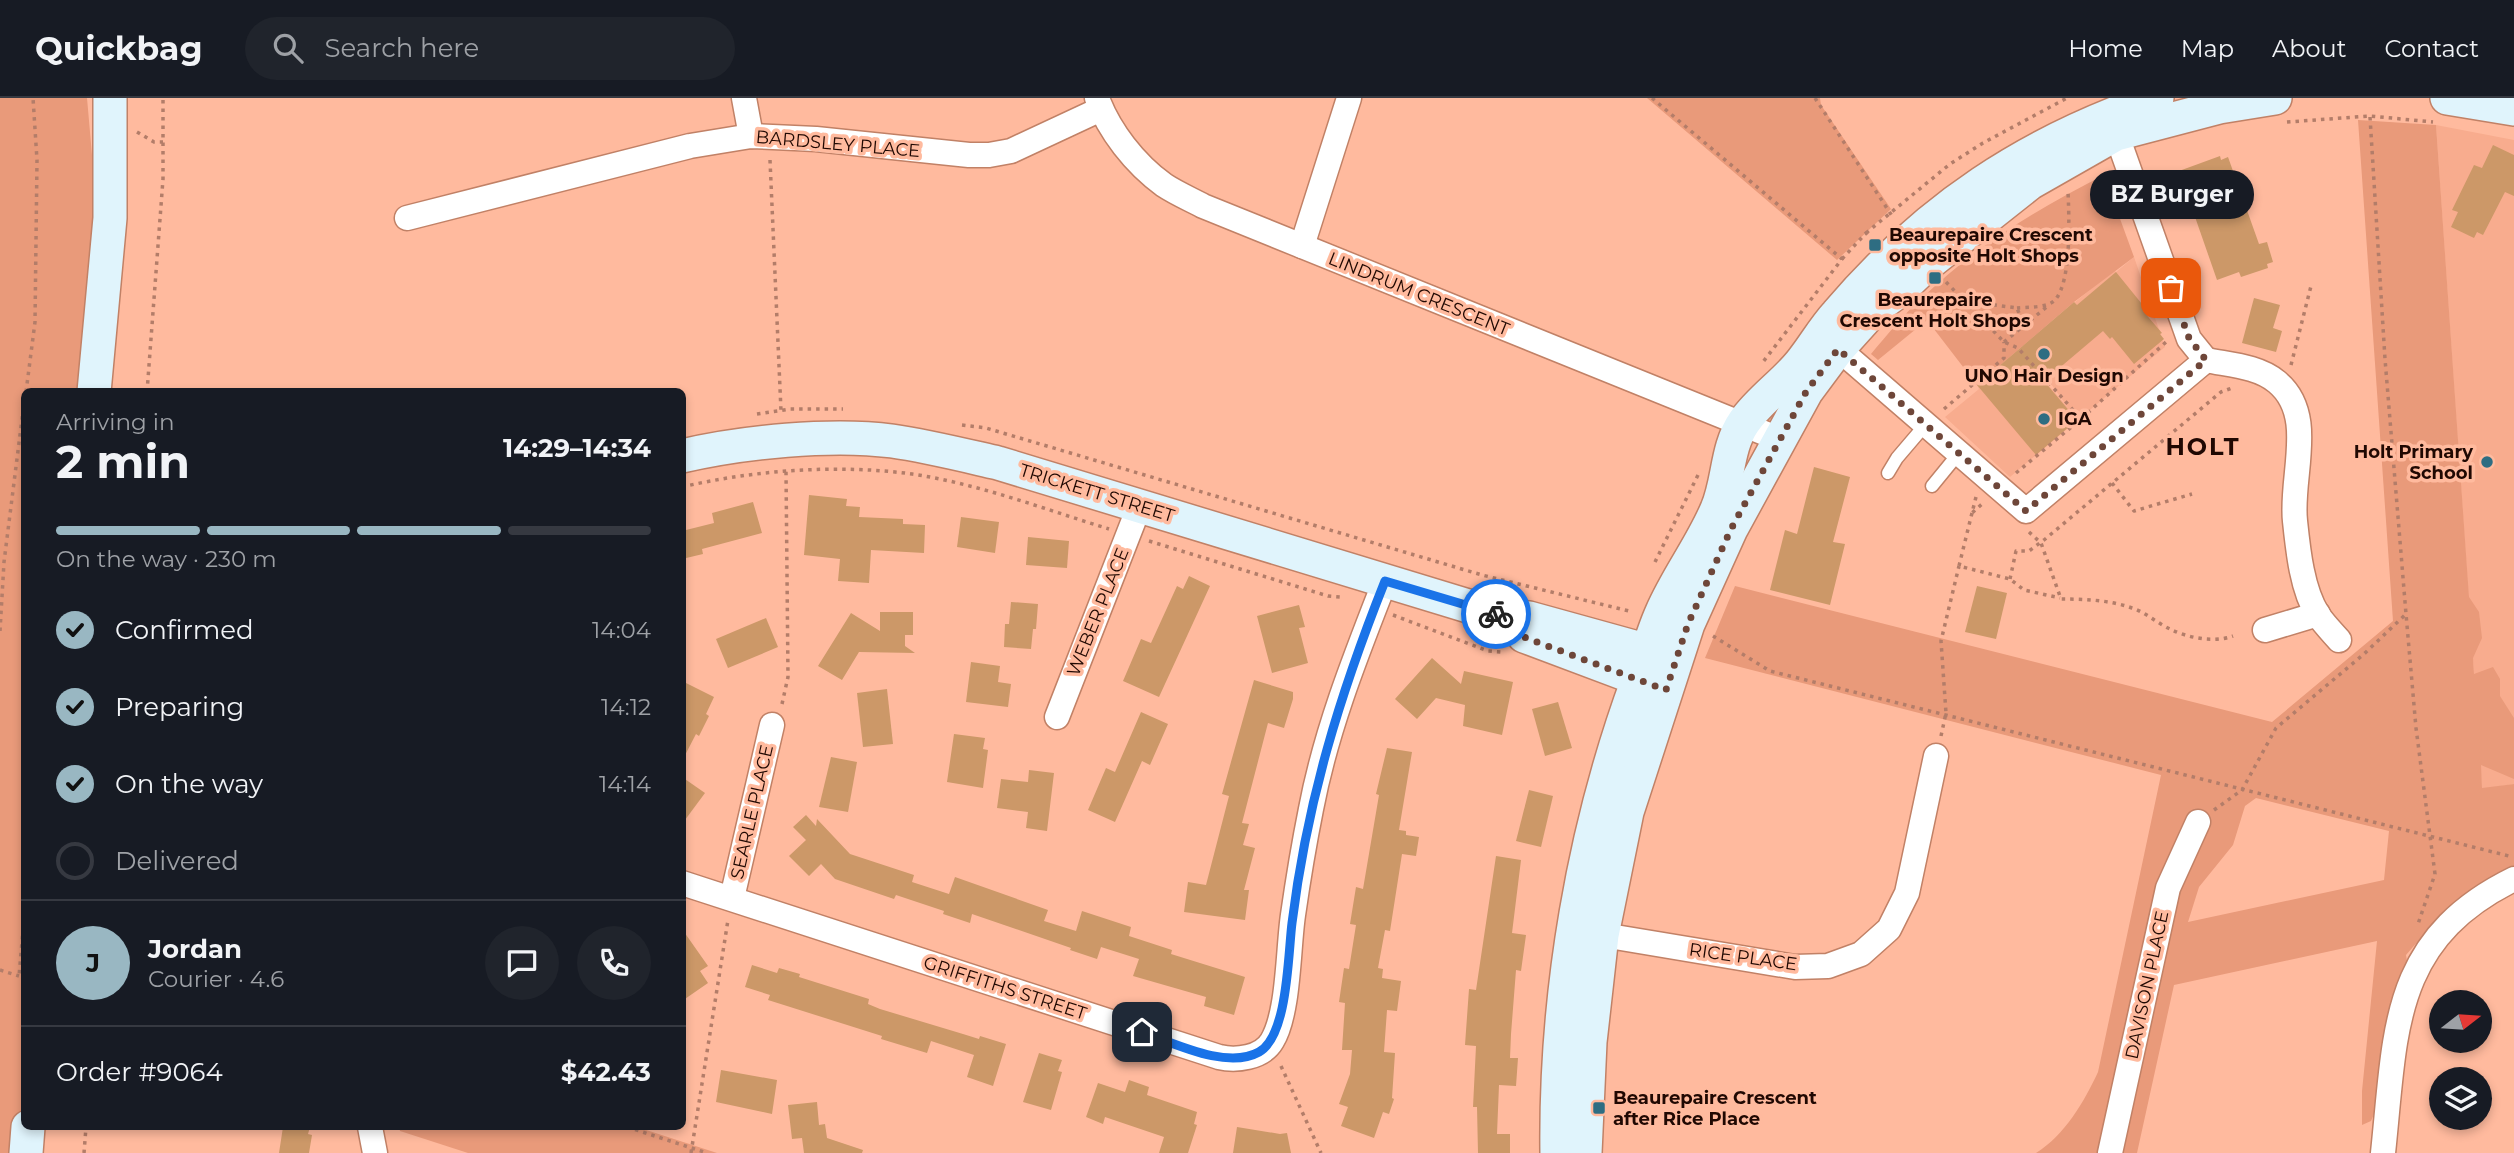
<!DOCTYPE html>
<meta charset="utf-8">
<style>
body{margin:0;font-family:Montserrat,sans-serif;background:#20242c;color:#f1f3f6;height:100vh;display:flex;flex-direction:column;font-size:26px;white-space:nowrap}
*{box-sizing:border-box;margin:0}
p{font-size:23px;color:#9ea1a6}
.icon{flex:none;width:38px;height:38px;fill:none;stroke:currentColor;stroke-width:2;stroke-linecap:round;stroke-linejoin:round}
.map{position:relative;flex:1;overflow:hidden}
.sheet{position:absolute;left:21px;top:290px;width:665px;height:742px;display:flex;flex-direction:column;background:#171b24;border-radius:10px;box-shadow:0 4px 10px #0003}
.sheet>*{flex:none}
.needle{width:46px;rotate:73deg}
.controls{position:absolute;left:2429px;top:892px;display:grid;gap:14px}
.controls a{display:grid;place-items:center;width:63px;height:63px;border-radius:50%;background:#171b24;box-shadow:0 4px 10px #0003;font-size:35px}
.pin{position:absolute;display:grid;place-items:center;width:60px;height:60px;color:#fff;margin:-30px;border-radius:14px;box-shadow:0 4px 10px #0006}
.courier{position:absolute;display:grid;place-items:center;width:70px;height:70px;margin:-35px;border:5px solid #1a73e8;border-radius:50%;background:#fff;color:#222;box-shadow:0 2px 9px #0007}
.bubble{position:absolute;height:49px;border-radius:24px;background:#171b24;box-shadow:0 4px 10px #0003;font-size:23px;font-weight:700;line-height:49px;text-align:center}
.summary em{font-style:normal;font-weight:700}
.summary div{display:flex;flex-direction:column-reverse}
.summary{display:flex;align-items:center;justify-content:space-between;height:119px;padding:0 35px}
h1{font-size:46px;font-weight:700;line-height:52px}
.bar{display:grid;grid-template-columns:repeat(4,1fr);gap:10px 7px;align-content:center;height:84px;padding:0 35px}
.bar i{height:9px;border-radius:5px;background:#363941}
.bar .on{background:#99b7c2}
.bar p{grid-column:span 4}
.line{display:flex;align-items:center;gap:18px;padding:0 35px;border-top:2px solid #363941}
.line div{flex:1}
.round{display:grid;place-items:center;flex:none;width:74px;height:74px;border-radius:37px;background:#20242c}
ol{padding:0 35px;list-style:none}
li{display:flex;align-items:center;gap:21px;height:77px}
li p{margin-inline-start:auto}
li .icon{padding:7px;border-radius:50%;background:#99b7c2;color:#111;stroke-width:4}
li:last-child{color:#9ea1a6}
li i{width:38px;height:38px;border:4px solid #363941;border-radius:50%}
header{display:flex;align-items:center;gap:42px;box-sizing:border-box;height:98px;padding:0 35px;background:#171b24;border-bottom:2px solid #363941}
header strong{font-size:33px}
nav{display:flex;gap:38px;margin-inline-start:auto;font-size:24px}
.search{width:490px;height:63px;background:#20242c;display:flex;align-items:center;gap:18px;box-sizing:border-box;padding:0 24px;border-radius:38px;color:#9ea1a6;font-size:26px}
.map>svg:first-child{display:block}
.built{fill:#f8ac8e}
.green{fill:#e99a7a;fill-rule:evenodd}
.building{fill:#cc9868}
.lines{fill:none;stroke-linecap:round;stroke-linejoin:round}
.lane-casing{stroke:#c18166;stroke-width:15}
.street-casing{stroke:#c18166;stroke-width:27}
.secondary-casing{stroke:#c18166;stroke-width:36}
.path{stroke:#b37d69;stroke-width:3.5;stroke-dasharray:3.5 5;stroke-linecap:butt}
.lane{stroke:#fff;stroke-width:12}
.street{stroke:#fff;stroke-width:24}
.secondary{stroke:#e0f4fc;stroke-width:33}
.done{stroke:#6e4639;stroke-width:7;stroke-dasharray:0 12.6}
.route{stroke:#1a73e8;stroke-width:9}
.poi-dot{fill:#2e6d82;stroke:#ffba9e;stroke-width:2.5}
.labels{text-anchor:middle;stroke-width:7;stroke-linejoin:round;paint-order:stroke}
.street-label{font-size:18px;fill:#200802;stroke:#ffba9e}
.poi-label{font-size:18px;font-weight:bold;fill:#200802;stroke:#ffba9e;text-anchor:start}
.district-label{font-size:24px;font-weight:bold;letter-spacing:2px;fill:#200802;stroke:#ffba9e}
</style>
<header>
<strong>Quickbag</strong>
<div class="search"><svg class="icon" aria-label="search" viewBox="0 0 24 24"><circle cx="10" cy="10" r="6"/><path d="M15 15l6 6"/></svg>Search here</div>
<nav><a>Home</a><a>Map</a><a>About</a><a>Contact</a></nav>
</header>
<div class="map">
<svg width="2514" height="1055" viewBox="0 0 2514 1055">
<rect width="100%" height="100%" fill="#ffba9e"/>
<g class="built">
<polygon points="2436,27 2514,42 2514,686 2482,691"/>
<polygon points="2134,159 2165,249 2010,379 1945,319 1979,291 1977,287 2018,252 2069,311 2023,247 2114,172 2116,174"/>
</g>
<g class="green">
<polygon points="0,0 87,0 94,80 87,294 24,294 26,1055 0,1055"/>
<polygon points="1647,0 1820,0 1821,7 1891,111 1837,162"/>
<path d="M2358 22 2436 27 2469 499 2479 514 2482 540 2473 560 2474 576 2493 569 2500 581V598L2514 620V681L2481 667 2482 690 2514 686V772L2508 773 2445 812 2406 857 2407 863 2383 996 2371 1023 2362 1027V993L2377 843 2174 887 2137 1055H2036C2065 1037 2084 1004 2098 974L2161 677 1705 560 1735 488 2272 624 2393 523ZM2256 700 2389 733 2384 782 2188 824 2199 789 2233 747 2245 708Z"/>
<path d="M2104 77 2134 159 2074 204 1977 287 1927 222 1878 262 1871 256C1887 237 1903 217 1922 200 1977 147 2036 112 2104 77Z"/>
<polygon points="399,1029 637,1029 717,1055 468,1055 400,1033"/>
</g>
<g class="building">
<polygon points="2493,47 2514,57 2514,98 2505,94 2483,137 2477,134 2474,140 2451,129 2458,114 2452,112 2474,67 2482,70"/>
<polygon points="2220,58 2221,62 2228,59 2259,146 2267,144 2273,164 2267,166 2268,170 2241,179 2239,174 2217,182 2179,73"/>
<polygon points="2116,174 2146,211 2143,213 2162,235 2160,236 2164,241 2134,266 2112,239 2110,241 2103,233 2044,283 2077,322 2036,357 1977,287 2074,204 2077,207"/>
<polygon points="2254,200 2280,207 2273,230 2282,233 2276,254 2242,245"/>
<polygon points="1814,369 1850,379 1833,444 1845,446 1830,507 1770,492 1785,432 1797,436"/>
<polygon points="809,397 847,401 846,408 860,409 859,419 903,421 903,426 925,427 924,455 871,452 869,485 838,483 840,461 804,457"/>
<polygon points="753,404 762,435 702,451 703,456 682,461 682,433 714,425 712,415"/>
<polygon points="961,419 999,424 995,455 957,449"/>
<polygon points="1028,439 1069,443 1067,470 1026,467"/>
<polygon points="1189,478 1210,488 1159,599 1123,583 1141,541 1151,545 1177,488 1183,491"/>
<polygon points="1977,488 2007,495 1996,541 1965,534"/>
<polygon points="1011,504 1038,506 1036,531 1033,531 1031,551 1004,549 1005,526 1009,526"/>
<polygon points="1299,507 1305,529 1299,530 1308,565 1272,575 1257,518"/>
<polygon points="880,514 913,514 913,537 905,537 905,548 915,555 859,554 842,582 818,568 851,515 880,533"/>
<polygon points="766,520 778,549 728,570 716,541"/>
<polygon points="1432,560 1461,586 1464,573 1513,584 1502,637 1463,628 1465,607 1436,600 1417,621 1395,601"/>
<polygon points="971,564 1000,568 998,584 1011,586 1008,609 966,604"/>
<polygon points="1254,582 1293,594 1293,601 1284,630 1268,625 1242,725 1249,726 1243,747 1255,750 1244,792 1249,792 1245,822 1184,814 1188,784 1206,787 1229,698 1222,696"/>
<polygon points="682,583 714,599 706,616 709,618 699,638 696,636 682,663"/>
<polygon points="887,591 893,646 863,649 857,595"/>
<polygon points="1558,604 1572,650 1545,658 1532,611"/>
<polygon points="1141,614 1168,626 1150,667 1142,663 1115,724 1088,712 1106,670 1115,674"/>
<polygon points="954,636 985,640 983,651 988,652 983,690 947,684"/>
<polygon points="1387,650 1412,654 1399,732 1406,733 1406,737 1419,739 1416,758 1402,756 1390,833 1385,832 1378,870 1383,871 1382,880 1401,883 1397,913 1387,912 1384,954 1395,955 1392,1000 1394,1001 1389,1016 1383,1014 1374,1040 1341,1028 1348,1009 1339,1006 1350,976 1352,952 1342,952 1345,905 1339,904 1344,870 1349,871 1356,827 1350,826 1356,789 1363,791 1379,697 1376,696"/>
<polygon points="831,659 857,664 848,714 819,709"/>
<polygon points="1029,672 1054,675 1047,733 1026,730 1028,714 997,710 1001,681 1028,684"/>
<polygon points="682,679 705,695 682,726"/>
<polygon points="1529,692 1553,698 1541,749 1516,743"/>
<polygon points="806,717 816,728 817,721 850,756 914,777 912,784 949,796 955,779 1048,812 1044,823 1076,833 1082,813 1131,829 1129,838 1172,852 1171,856 1245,879 1234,917 1204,908 1206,899 1133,878 1139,861 1101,849 1097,861 1070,852 1071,850 972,816 970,825 943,816 944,813 896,797 894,801 835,781 821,766 809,778 789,758 806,742 793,729"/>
<polygon points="1496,758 1521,762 1512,835 1526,837 1521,873 1516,872 1511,936 1510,960 1518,960 1516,988 1499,987 1497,1036 1510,1036 1510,1055 1478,1055 1477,1009 1473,1009 1476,948 1465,947 1469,891 1476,892"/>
<polygon points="682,831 708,868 700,873 708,885 682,903"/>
<polygon points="752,867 777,875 779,870 800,876 799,879 869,901 868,906 880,911 963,936 979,941 980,938 1006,946 993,988 967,979 974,957 931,943 927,955 881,941 882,938 768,902 770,897 745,889"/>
<polygon points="1039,955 1062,962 1058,973 1062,974 1051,1012 1023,1004"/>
<polygon points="721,972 777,982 772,1016 716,1004"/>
<polygon points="1129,982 1149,989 1147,997 1197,1014 1194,1026 1197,1027 1188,1055 1159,1055 1164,1039 1105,1019 1103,1026 1086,1019 1098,985 1125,994"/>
<polygon points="817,1004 819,1027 825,1026 827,1040 863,1052 862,1055 804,1055 802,1040 792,1041 788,1007"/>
<polygon points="283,1029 310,1029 308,1036 312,1037 309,1055 279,1055"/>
<polygon points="1237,1029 1280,1036 1287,1035 1291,1055 1233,1055"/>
</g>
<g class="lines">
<defs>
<g id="lane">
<polyline points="1888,375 1897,360 1926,326"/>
<polyline points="1932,388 1959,355"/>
</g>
<g id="street">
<polyline points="744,0 751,38"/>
<path d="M1097 0C1109 33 1135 66 1164 87 1176 95 1190 101 1203 108L1779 341"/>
<polyline points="407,120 690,48 751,38 816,41 969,57 989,57 1011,53 1101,11"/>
<polyline points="1302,148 1349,0"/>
<polyline points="1827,241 2026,413 2206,262 2189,241 2111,21"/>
<path d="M2206 262C2230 267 2258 268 2277 284 2317 317 2290 378 2295 423 2298 452 2302 492 2318 517 2324 526 2332 534 2339 542"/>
<polyline points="2265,532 2318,516"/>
<polyline points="1057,619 1139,409"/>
<path d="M682 785 1219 959C1236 963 1262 960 1272 943 1289 915 1288 851 1293 817 1298 782 1304 746 1311 711 1326 632 1356 557 1385 483"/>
<polyline points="732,800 772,627"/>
<polyline points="1585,834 1795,869 1828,868 1861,856 1889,831 1907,795 1936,658"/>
<polyline points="370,1029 375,1055"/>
<polyline points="2110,1055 2168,790 2198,724"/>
<path d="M2383 1055C2396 934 2390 842 2514 781"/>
</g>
<g id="secondary">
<polyline points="2447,0 2514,11"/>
<polyline points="94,294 110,120 110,0"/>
<path d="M682 358C742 344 831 335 892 343 927 348 963 357 998 365L1501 518 1529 520 1670 559"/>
<polyline points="1524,538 1660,589"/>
<polyline points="26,1055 28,1029"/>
<path d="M1557 1055C1555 896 1583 731 1638 582 1646 560 1652 536 1662 514 1677 479 1702 447 1717 411 1729 384 1726 350 1744 324 1760 301 1785 285 1802 263 1814 248 1824 230 1837 216 1926 111 2027 44 2157 0"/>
<polyline points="1585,1055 1590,944 1602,837 1627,714 1688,526 1731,431 1806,294 1838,251 1875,210 1900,192 1924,169 2030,85 2116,36 2219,9 2275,0"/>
</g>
</defs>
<use href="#lane" class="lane-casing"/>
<use href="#street" class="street-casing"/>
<use href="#secondary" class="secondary-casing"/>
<g class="path">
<polyline points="1652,0 1842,161 1763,264"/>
<polyline points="1815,0 1894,121"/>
<polyline points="2370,19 2385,261 2406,516 2416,630 2435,776 2417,829"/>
<polyline points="2287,24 2370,18 2433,24"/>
<polyline points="137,34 154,44 163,44"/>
<polyline points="770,62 781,313"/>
<polyline points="1866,135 1950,66 1983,45 2067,0"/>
<polyline points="1842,161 1866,135 1872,142"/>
<polyline points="1946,184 2004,244 2018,250 2081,321"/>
<polyline points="1961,197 1987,206 2017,210 2024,228"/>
<path d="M2017 210C2028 209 2048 210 2055 202 2072 183 2069 118 2068 93"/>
<polyline points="2004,244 2049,207"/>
<polyline points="2291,267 2311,188"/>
<polyline points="26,294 35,224 37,62 33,0"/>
<polyline points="147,294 163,81 163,0"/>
<polyline points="1944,311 2004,260 2004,244"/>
<polyline points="757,316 790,311 843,311"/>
<polyline points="962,327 986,330 1482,477 1629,513"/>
<polyline points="2016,375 2081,321 2166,244"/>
<polyline points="2112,385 2134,413 2192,396"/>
<path d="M682 389C754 372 839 366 912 376 979 386 1044 411 1109 431"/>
<polyline points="1976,399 1972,415 1982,406"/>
<polyline points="1972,415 1959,468 2010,481 2024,492 2060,500"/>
<path d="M2029 434 2041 445 2061 501C2084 501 2110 502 2132 510 2145 514 2157 525 2170 531 2188 540 2214 545 2233 538"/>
<polyline points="1149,443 1328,498 1340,499"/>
<polyline points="1655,464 1698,377"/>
<polyline points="2010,481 2016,453 2029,453 2044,442 2221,294 2232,290"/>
<polyline points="1393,517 1488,553 1502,554"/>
<polyline points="0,533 4,464 24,305"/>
<polyline points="1713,538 1770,573 2509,758"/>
<polyline points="782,606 788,579 786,373"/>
<polyline points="1941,638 1946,615 1941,543 1959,468"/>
<polyline points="2214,712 2242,692 2276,630 2364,556 2406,516"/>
<polyline points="24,821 19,878 24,879"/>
<polyline points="0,872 19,878"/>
<polyline points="1281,968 1321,1055"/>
<polyline points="627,1029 707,1055"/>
<polyline points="84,1055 86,1029"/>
<polyline points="691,1055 728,822"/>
</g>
<use href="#lane" class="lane"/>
<use href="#street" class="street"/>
<use href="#secondary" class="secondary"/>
</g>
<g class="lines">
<polyline class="done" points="1496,516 1501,518 1526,540 1666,592 1688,526 1731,431 1806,294 1838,251 2026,413 2206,262 2189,240 2171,190"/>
<path class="route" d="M1142 934C1174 945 1227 972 1259 954 1288 938 1288 856 1292 825 1307 703 1340 596 1385 483L1496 516"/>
</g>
<g class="poi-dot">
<rect x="1868" y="140" width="14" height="14" rx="3.5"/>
<rect x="1928" y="173" width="14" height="14" rx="3.5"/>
<circle cx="2044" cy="256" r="7"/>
<circle cx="2044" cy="321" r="7"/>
<circle cx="2487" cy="364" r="7"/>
<rect x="1592" y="1003" width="14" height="14" rx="3.5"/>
</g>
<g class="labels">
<g class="street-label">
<text transform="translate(838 46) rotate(5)" y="6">BARDSLEY PLACE</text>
<text transform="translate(1419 196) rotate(22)" y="6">LINDRUM CRESCENT</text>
<text transform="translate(1097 395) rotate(17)" y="6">TRICKETT STREET</text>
<text transform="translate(1098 514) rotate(-68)" y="6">WEBER PLACE</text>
<text transform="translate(752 714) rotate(-77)" y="6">SEARLE PLACE</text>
<text transform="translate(1743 859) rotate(8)" y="6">RICE PLACE</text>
<text transform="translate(2147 887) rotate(-78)" y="6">DAVISON PLACE</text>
<text transform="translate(1005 890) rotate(18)" y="6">GRIFFITHS STREET</text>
</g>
<g class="poi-label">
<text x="1889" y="143">Beaurepaire Crescent<tspan x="1889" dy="21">opposite Holt Shops</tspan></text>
<text x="1935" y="208" text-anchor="middle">Beaurepaire<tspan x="1935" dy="21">Crescent Holt Shops</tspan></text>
<text x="2044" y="284" text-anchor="middle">UNO Hair Design</text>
<text x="2058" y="327">IGA</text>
<text x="2473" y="360" text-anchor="end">Holt Primary<tspan x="2473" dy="21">School</tspan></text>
<text x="1613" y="1006">Beaurepaire Crescent<tspan x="1613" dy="21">after Rice Place</tspan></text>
</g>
<g class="district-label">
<text x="2203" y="357">HOLT</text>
</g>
</g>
</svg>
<div class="controls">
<a><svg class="needle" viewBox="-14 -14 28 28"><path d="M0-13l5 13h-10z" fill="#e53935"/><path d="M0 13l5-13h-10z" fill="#9ea1a6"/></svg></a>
<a><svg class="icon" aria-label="layers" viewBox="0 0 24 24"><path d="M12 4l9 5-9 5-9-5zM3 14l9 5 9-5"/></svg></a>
</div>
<div class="pin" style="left:2171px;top:190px;background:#ea580c"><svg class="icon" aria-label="bag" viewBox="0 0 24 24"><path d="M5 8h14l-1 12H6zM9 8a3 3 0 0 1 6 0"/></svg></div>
<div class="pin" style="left:1142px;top:934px;background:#1f2937"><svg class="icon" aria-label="home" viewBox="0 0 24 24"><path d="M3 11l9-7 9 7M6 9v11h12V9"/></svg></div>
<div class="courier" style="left:1496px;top:516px"><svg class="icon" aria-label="bike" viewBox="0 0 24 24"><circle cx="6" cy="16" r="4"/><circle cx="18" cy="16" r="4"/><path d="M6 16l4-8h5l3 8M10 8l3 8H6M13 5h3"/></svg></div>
<div class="bubble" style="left:2090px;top:72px;width:164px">BZ Burger</div>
<section class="sheet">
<div class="summary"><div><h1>2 min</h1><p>Arriving in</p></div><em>14:29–14:34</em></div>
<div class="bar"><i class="on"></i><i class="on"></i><i class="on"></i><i></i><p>On the way · 230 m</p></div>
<ol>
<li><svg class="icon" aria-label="check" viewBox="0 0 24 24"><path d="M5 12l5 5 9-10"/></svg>Confirmed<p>14:04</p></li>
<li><svg class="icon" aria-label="check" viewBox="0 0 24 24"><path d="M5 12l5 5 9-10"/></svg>Preparing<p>14:12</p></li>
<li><svg class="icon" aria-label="check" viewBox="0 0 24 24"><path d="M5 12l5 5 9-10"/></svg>On the way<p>14:14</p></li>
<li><i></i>Delivered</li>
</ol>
<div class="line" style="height:126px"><b class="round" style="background:#99b7c2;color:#111">J</b><div><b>Jordan</b><p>Courier · 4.6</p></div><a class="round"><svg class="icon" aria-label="chat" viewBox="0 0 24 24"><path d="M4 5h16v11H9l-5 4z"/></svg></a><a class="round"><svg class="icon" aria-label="phone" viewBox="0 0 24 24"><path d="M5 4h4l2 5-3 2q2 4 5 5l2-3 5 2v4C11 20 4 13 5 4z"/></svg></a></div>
<div class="line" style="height:91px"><div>Order #9064</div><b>$42.43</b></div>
</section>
</div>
